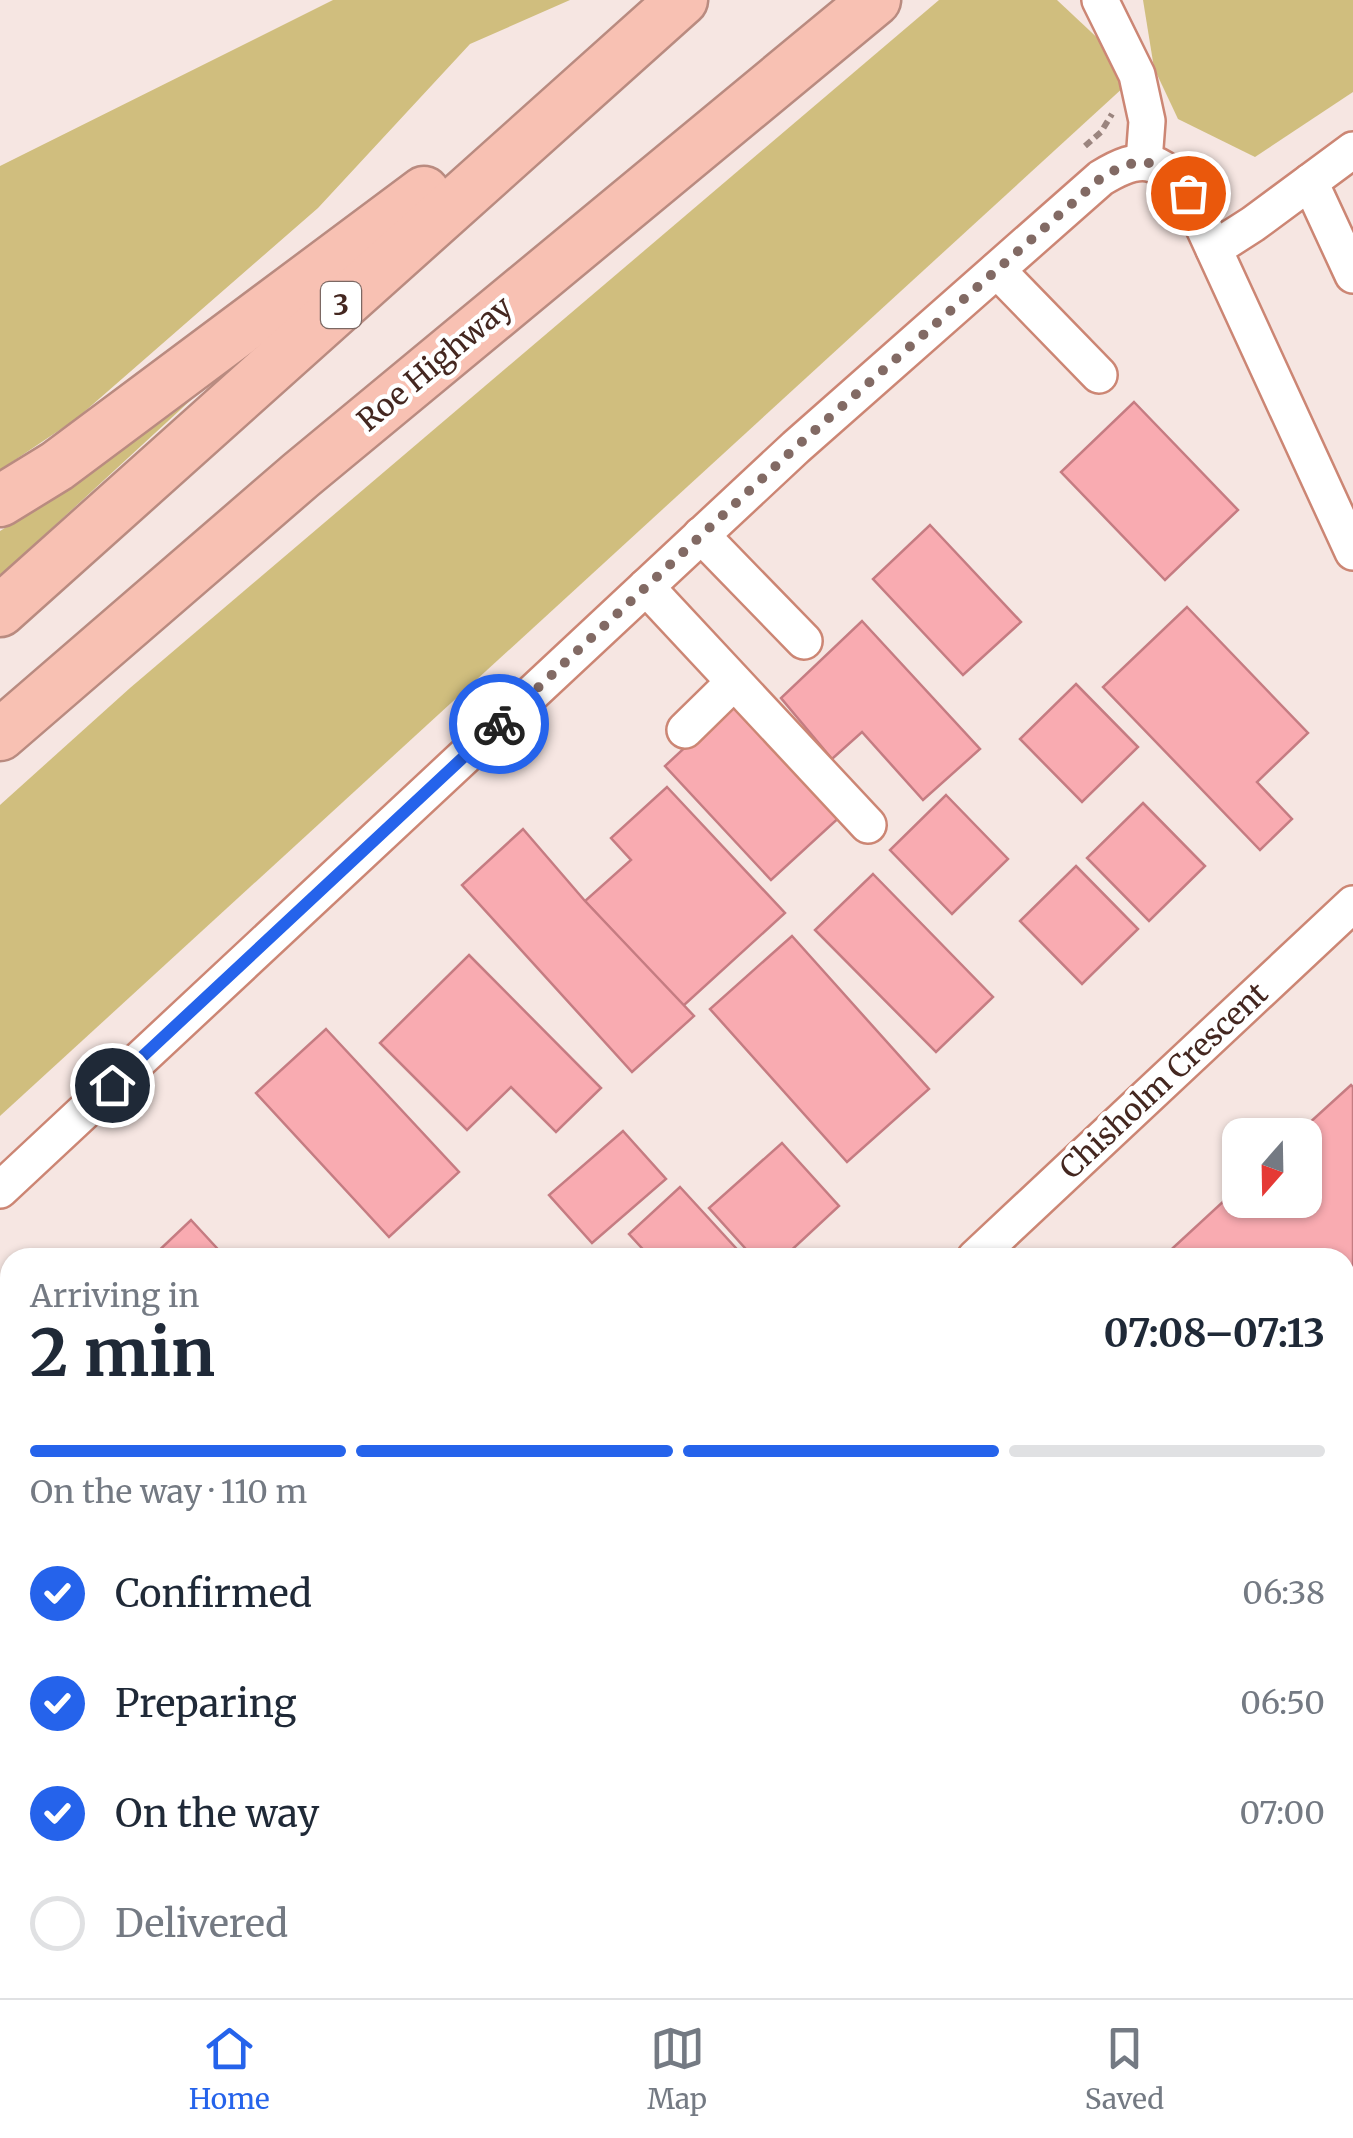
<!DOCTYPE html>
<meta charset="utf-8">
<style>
body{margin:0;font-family:Merriweather,serif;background:#f2f2f3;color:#1f2937;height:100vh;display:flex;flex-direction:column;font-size:38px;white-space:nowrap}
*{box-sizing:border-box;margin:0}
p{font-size:32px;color:#747a83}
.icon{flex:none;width:55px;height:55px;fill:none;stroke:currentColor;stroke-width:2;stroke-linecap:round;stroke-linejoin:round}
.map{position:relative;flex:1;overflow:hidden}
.drawer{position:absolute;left:0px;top:1248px;width:1355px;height:752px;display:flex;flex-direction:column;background:#fff;border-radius:30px 30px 0 0;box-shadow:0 2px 8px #0004}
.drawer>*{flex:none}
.needle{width:65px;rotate:200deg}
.buttons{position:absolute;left:1222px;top:1118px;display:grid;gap:20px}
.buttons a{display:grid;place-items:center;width:100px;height:100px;border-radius:20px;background:#fff;box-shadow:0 2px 8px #0004;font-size:50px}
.pin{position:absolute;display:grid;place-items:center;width:85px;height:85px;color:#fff;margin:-42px;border:5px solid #fff;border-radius:50%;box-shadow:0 2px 10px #0007}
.courier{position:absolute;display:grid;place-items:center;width:100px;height:100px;margin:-50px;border:8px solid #2563eb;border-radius:50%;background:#fff;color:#222;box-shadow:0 2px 12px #0007}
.headline em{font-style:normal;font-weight:700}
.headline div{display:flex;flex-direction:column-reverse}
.headline{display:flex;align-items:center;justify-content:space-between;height:170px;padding:0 30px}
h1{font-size:65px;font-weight:700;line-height:75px}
.bar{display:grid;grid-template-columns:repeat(4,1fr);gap:15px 10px;align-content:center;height:120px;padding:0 30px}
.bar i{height:12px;border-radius:8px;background:#e0e1e3}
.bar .on{background:#2563eb}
.bar p{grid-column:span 4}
ol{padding:0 30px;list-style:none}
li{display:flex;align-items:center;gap:30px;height:110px}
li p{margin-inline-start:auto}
li .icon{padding:10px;border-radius:50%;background:#2563eb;color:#fff;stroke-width:4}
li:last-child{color:#747a83}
li i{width:55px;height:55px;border:5px solid #e0e1e3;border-radius:50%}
.dock{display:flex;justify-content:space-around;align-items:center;height:140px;border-top:2px solid #e0e1e3;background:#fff;font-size:28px;color:#747a83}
.dock a{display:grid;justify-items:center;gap:5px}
.dock .on{color:#2563eb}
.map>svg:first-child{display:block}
.green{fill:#d0be7e}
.building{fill:#f9abb1;stroke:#c57c82;stroke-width:2.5}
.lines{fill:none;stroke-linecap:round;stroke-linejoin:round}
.minor-casing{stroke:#cc8674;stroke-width:40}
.highway-casing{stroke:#b98b80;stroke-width:55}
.path{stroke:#9b857f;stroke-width:6;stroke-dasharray:8 5;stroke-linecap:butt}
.minor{stroke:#fff;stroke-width:35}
.highway{stroke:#f8c1b3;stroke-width:50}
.done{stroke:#826a64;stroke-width:10;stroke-dasharray:0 18}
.route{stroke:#2563eb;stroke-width:12}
.labels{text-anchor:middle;stroke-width:9;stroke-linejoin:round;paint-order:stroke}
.shield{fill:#fff;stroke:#7c6863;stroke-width:2.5}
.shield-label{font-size:28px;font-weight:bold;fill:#442720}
.street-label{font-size:30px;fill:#442720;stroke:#fff}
</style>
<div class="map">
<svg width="1353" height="1998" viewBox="0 0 1353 1998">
<rect width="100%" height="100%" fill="#f6e6e2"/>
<g class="green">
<polygon points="333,0 570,0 470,44 318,208 76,419 0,470 0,166"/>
<polygon points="939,0 1057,0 1137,75 0,1116 0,805 130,688"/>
<polygon points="1143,0 1353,0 1353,92 1255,157 1178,119 1154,68"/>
<polygon points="244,351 0,576 0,531 26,515"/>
</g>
<g class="building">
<polygon points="1134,402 1238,510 1165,580 1061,472"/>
<polygon points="930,525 1021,622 963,675 873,579"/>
<polygon points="1187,607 1308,733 1257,782 1292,819 1260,850 1103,687"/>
<polygon points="862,621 980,749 923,800 862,732 832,759 781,698"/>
<polygon points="1076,684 1138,747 1082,802 1020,739"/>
<polygon points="736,700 843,814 771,880 665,766"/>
<polygon points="667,787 785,913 683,1006 585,901 631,860 611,838"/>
<polygon points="946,795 1008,859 952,914 890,850"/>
<polygon points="1143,803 1205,866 1149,921 1087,858"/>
<polygon points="523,829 585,901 694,1016 632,1072 462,885"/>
<polygon points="1076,866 1138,929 1082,984 1020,921"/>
<polygon points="873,874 993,997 936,1052 815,930"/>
<polygon points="792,936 929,1089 847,1162 710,1009"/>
<polygon points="469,955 601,1088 556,1132 511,1087 467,1130 380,1043"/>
<polygon points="326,1029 459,1172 389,1237 256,1093"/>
<polygon points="1351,1085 1353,1087 1353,1579 1345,1587 1345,1258 1162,1258 1240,1186 1240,1200 1305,1200 1305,1135 1296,1135"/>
<polygon points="623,1131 666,1179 592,1243 549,1195"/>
<polygon points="782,1143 839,1206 783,1258 754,1258 709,1208"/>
<polygon points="680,1187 745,1258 651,1258 629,1234"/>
<polygon points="191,1220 226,1258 151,1258"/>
<polygon points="0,1379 10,1391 10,1496 0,1484"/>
<polygon points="0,1581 10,1592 10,1638 0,1647"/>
<polygon points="0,1777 10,1787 10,1937 0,1927"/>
<polygon points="328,1990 482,1990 490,1998 320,1998"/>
<polygon points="633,1990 764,1990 775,1998 644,1998"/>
</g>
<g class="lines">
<defs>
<g id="minor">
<polyline points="1100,0 1137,75 1147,121 1144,161"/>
<polyline points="1310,182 1353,275"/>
<polyline points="1214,249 1253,224 1353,150"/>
<polyline points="997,270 1099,375"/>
<polyline points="701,535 804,641"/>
<polyline points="646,587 868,825"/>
<polyline points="685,730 734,682"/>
<path d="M0 1190 796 447 1101 178C1142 153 1158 158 1188 193L1353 552"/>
<polyline points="975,1258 1353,904"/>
<polyline points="578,1990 588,1998"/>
<polyline points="178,1998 187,1990"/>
</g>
<g id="highway">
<polyline points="0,501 57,466 424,192"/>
<polyline points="0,611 682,0"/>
<polyline points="0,735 301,475 875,0"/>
</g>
</defs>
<use href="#minor" class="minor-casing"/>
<use href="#highway" class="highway-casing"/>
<polyline class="path" points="1085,146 1101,132 1112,114"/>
<use href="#minor" class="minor"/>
<use href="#highway" class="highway"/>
</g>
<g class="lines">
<path class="done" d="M499 724 796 447 1101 178C1142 153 1158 158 1188 193"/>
<polyline class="route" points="112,1085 499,724"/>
</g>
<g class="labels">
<rect class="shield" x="321" y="282" width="40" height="46" rx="8"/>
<g class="shield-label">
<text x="341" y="315">3</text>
</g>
<g class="street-label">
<text transform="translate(435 364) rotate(-40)" y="10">Roe Highway</text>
<text transform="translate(1164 1081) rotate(-43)" y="10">Chisholm Crescent</text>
</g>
</g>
</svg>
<div class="buttons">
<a><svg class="needle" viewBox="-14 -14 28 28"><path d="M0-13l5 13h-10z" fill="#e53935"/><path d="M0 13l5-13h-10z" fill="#747a83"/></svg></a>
</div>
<div class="pin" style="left:1188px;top:193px;background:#ea580c"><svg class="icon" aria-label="bag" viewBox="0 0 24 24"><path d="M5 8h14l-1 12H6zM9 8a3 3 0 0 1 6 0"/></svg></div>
<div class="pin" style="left:112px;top:1085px;background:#1f2937"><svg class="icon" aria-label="home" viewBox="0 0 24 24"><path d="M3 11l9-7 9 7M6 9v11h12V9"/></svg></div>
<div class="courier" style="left:499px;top:724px"><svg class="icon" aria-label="bike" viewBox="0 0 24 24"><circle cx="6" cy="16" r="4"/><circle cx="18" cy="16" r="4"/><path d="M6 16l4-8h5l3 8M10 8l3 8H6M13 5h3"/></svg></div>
<section class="drawer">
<div class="headline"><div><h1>2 min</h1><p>Arriving in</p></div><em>07:08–07:13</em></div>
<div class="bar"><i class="on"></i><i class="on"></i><i class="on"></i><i></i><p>On the way · 110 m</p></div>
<ol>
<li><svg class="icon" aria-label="check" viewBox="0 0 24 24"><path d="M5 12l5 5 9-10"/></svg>Confirmed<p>06:38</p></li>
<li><svg class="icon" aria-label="check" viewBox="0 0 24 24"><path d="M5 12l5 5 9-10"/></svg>Preparing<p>06:50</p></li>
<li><svg class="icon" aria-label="check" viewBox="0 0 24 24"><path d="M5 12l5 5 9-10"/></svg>On the way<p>07:00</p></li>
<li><i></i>Delivered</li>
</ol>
</section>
</div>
<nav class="dock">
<a class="on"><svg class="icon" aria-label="home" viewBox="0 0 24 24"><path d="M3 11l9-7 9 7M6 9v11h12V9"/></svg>Home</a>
<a><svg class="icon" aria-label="map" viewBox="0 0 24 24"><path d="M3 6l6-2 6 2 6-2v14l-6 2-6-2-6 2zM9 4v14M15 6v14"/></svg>Map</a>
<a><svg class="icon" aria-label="saved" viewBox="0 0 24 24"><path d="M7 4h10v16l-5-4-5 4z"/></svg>Saved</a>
</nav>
